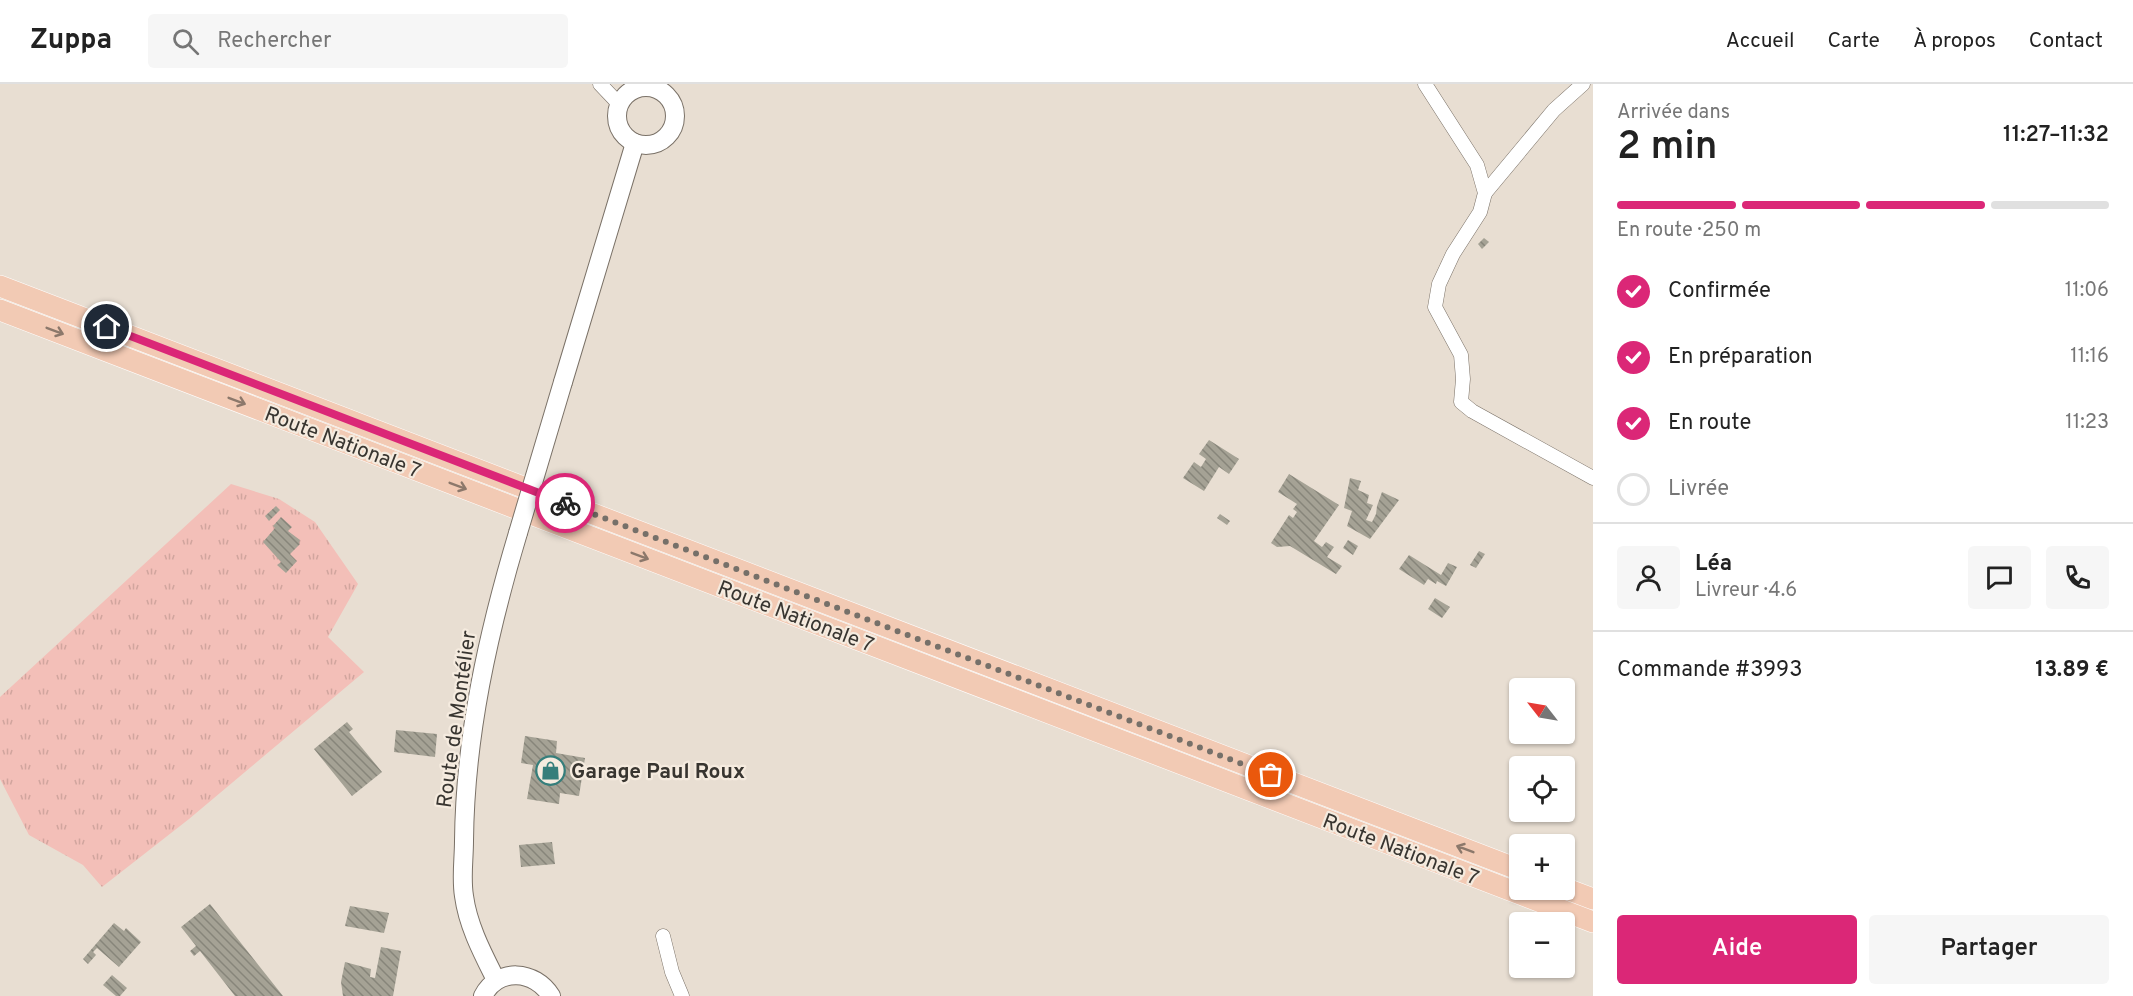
<!DOCTYPE html>
<html lang="fr">
<meta charset="utf-8">
<style>
body{margin:0;font-family:Overpass,sans-serif;background:#f6f6f6;color:#222;height:100vh;display:flex;flex-direction:column;font-size:22px;white-space:nowrap}
*{box-sizing:border-box;margin:0}
p{font-size:20px;color:#767676}
.icon{flex:none;width:33px;height:33px;fill:none;stroke:currentColor;stroke-width:2;stroke-linecap:round;stroke-linejoin:round}
.map{position:relative;flex:1;overflow:hidden}
.details{display:flex;flex-direction:column;background:#fff;width:540px}
.details>*{flex:none}
.needle{width:39px;rotate:301deg}
.fabs{position:absolute;left:1509px;top:594px;display:grid;gap:12px}
.fabs a{display:grid;place-items:center;width:66px;height:66px;border-radius:6px;background:#fff;box-shadow:0 2px 4px #0004;font-size:30px}
.pin{position:absolute;display:grid;place-items:center;width:51px;height:51px;color:#fff;margin:-26px;border:3px solid #fff;border-radius:50%;box-shadow:0 2px 6px #0007}
.courier{position:absolute;display:grid;place-items:center;width:60px;height:60px;margin:-30px;border:4px solid #db2777;border-radius:50%;background:#fff;color:#222;box-shadow:0 2px 8px #0007}
.overview em{font-style:normal;font-weight:600}
.overview div{display:flex;flex-direction:column-reverse}
.overview{display:flex;align-items:center;justify-content:space-between;height:102px;padding:0 24px}
h1{font-size:39px;font-weight:600;line-height:45px}
.bar{display:grid;grid-template-columns:repeat(4,1fr);gap:9px 6px;align-content:center;height:72px;padding:0 24px}
.bar i{height:8px;border-radius:4px;background:#e0e0e0}
.bar .current{background:#db2777}
.bar p{grid-column:span 4}
.line{display:flex;align-items:center;gap:15px;padding:0 24px;border-top:2px solid #e0e0e0}
.line div{flex:1}
.round{display:grid;place-items:center;flex:none;width:63px;height:63px;border-radius:6px;background:#f6f6f6}
ol{padding:0 24px;list-style:none}
li{display:flex;align-items:center;gap:18px;height:66px}
li p{margin-inline-start:auto}
li .icon{padding:6px;border-radius:50%;background:#db2777;color:#fff;stroke-width:4}
li:last-child{color:#767676}
li i{width:33px;height:33px;border:3px solid #e0e0e0;border-radius:50%}
.primary-button{display:flex;gap:12px;margin-top:auto;padding:12px 24px}
.primary-button a{flex:1;height:69px;border-radius:6px;background:#db2777;color:#fff;font-size:24px;font-weight:600;line-height:69px;text-align:center}
.primary-button a+a{background:#f6f6f6;color:#222}
header{display:flex;align-items:center;gap:36px;box-sizing:border-box;height:84px;padding:0 30px;background:#fff;border-bottom:2px solid #e0e0e0}
header strong{font-size:28px}
nav{display:flex;gap:33px;margin-inline-start:auto;font-size:21px}
.search{width:420px;height:54px;background:#f6f6f6;display:flex;align-items:center;gap:15px;box-sizing:border-box;padding:0 21px;border-radius:6px;color:#767676;font-size:22px}
main{display:flex;flex:1;min-height:0}
.map>svg:first-child{display:block}
.grass{fill:url(#grass-tufts)}
.building{fill:url(#building-back-hatch)}
.lines{fill:none;stroke-linecap:round;stroke-linejoin:round}
.minor-casing{stroke:#7a7167;stroke-width:15}
.secondary-casing{stroke:#7a7167;stroke-width:20}
.trunk-casing{stroke:#fff;stroke-width:22}
.minor{stroke:#fff;stroke-width:14}
.secondary{stroke:#fff;stroke-width:18}
.trunk{stroke:#f2cab4;stroke-width:21}
.secondary-bridge-casing{stroke:#7a7167;stroke-width:20;stroke-linecap:butt}
.secondary-bridge{stroke:#fff;stroke-width:18}
.oneway{stroke:#8c786b}
.done{stroke:#767069;stroke-width:6;stroke-dasharray:0 10.8}
.route{stroke:#db2777;stroke-width:8}
.labels{text-anchor:middle;stroke-width:4.5;stroke-linejoin:round;paint-order:stroke}
.street-label{font-size:21px;fill:#383530;stroke:#f5ebdf}
.poi-label{font-size:21px;font-weight:bold;fill:#383530;stroke:#f5ebdf;text-anchor:start}
</style>
<header>
<strong>Zuppa</strong>
<div class="search"><svg class="icon" aria-label="search" viewBox="0 0 24 24"><circle cx="10" cy="10" r="6"/><path d="M15 15l6 6"/></svg>Rechercher</div>
<nav><a>Accueil</a><a>Carte</a><a>À propos</a><a>Contact</a></nav>
</header>
<main>
<div class="map">
<svg width="1593" height="912" viewBox="0 0 1593 912">
<defs>
<pattern id="grass-tufts" width="24" height="20" patternUnits="userSpaceOnUse" patternTransform="scale(1.5)"><rect width="24" height="20" fill="#f3bfb8"/><path d="M3 7l-1-3M5 7V3M7 7l1-3M15 17l-1-3M17 17v-4M19 17l1-3" fill="none" stroke="#d1a59e"/></pattern>
<pattern id="building-back-hatch" width="6" height="6" patternUnits="userSpaceOnUse" patternTransform="scale(1.5)"><rect width="6" height="6" fill="#a5a295"/><path d="M-1 5l2 2M0 0l6 6M5-1l2 2" fill="none" stroke="#87857a"/></pattern>
</defs>
<rect width="100%" height="100%" fill="#e8ded2"/>
<polygon class="grass" points="231,400 279,415 315,438 358,500 328,553 364,588 189,735 102,803 83,781 29,751 0,695 0,613"/>
<g class="building">
<polygon points="1484,154 1489,158 1482,165 1478,160"/>
<polygon points="1209,356 1239,375 1229,390 1219,383 1204,407 1183,394 1194,378 1201,383 1206,375 1199,370"/>
<polygon points="1289,390 1339,421 1314,457 1322,463 1326,458 1334,463 1327,473 1342,482 1336,490 1290,462 1277,463 1271,459 1289,431 1293,434 1297,428 1293,425 1297,420 1278,408"/>
<polygon points="1350,394 1361,397 1358,406 1369,411 1367,419 1373,421 1366,436 1372,438 1376,430 1377,422 1382,408 1399,416 1370,455 1347,442 1352,427 1344,424"/>
<polygon points="276,422 280,426 269,437 265,432"/>
<polygon points="1220,430 1230,437 1227,441 1217,434"/>
<polygon points="281,433 292,443 288,447 300,456 299,459 300,460 290,470 297,477 286,489 277,481 281,478 263,458 275,444 273,442"/>
<polygon points="1348,456 1358,462 1353,471 1343,464"/>
<polygon points="1479,467 1485,470 1476,484 1470,481"/>
<polygon points="1409,471 1441,491 1448,479 1457,483 1446,502 1437,497 1436,500 1428,495 1424,501 1399,485"/>
<polygon points="1435,514 1450,523 1442,534 1428,525"/>
<polygon points="347,638 353,645 349,648 382,688 352,712 314,665"/>
<polygon points="396,646 437,650 435,673 394,668"/>
<polygon points="525,652 557,657 556,669 585,674 579,712 560,709 559,720 527,715 533,681 521,679"/>
<polygon points="552,758 555,780 521,783 519,761"/>
<polygon points="210,820 283,912 235,912 200,867 194,872 190,867 196,862 181,843"/>
<polygon points="350,822 389,829 384,849 345,842"/>
<polygon points="114,839 124,847 126,844 141,858 119,883 97,864 93,868 96,871 88,880 83,875"/>
<polygon points="381,863 401,867 393,912 343,912 341,898 345,878 371,885 370,893 375,894"/>
<polygon points="112,891 127,904 120,912 116,912 103,901"/>
</g>
<g class="lines">
<defs>
<g id="minor">
<polyline points="600,0 619,20"/>
<polyline points="1425,0 1477,81 1485,109 1480,128 1453,170 1439,200 1435,223 1461,271 1463,295 1461,318 1472,327 1593,394"/>
<polyline points="1485,109 1554,26 1583,0"/>
<polyline points="663,852 672,888 682,912"/>
</g>
<g id="secondary">
<circle cx="646" cy="32" r="29"/>
<polyline points="563,298 635,59"/>
<path d="M496 896C483 870 468 842 464 812 461 794 464 775 464 757 465 652 488 549 518 449"/>
<path d="M483 912C498 883 535 886 551 912"/>
</g>
<g id="trunk">
<polyline points="0,202 1520,786"/>
<polyline points="0,226 1593,838"/>
<polyline points="1564,804 1593,815"/>
</g>
</defs>
<use href="#minor" class="minor-casing"/>
<use href="#secondary" class="secondary-casing"/>
<use href="#trunk" class="trunk-casing"/>
<use href="#minor" class="minor"/>
<use href="#secondary" class="secondary"/>
<use href="#trunk" class="trunk"/>
<defs>
<polyline id="secondary-bridge" points="518,449 563,298"/>
</defs>
<use href="#secondary-bridge" class="secondary-bridge-casing"/>
<use href="#secondary-bridge" class="secondary-bridge"/>
</g>
<defs><path id="oneway-shaft" d="M-6 0H5M1.5-3L5.5 0L1.5 3" fill="none" stroke-width="1.6" stroke-linecap="round" stroke-linejoin="round" transform="scale(1.5)"/></defs>
<g class="oneway">
<use href="#oneway-shaft" transform="translate(55 247) rotate(21)"/>
<use href="#oneway-shaft" transform="translate(237 317) rotate(21)"/>
<use href="#oneway-shaft" transform="translate(458 402) rotate(21)"/>
<use href="#oneway-shaft" transform="translate(640 472) rotate(21)"/>
<use href="#oneway-shaft" transform="translate(1465 765) rotate(-159)"/>
</g>
<g class="lines">
<polyline class="done" points="565,419 1271,691"/>
<polyline class="route" points="107,243 565,419"/>
</g>
<defs>
<symbol id="shop-ring" viewBox="-11 -11 22 22"><circle r="9.5" fill="#f5ebdf" stroke="#357e7b" stroke-width="1.5"/><path d="M-5-2.5h2.3a2.7 3.5 0 0 1 5.4 0H5L5.5 6h-11ZM-1.5-2.5h3a1.5 2.3 0 0 0-3 0Z" fill="#357e7b"/></symbol>
</defs>
<g fill-rule="evenodd">
<use href="#shop-ring" x="534" y="670" width="33" height="33"/>
</g>
<g class="labels">
<g class="street-label">
<text transform="translate(343 358) rotate(21)" y="7">Route Nationale 7</text>
<text transform="translate(796 532) rotate(21)" y="7">Route Nationale 7</text>
<text transform="translate(456 635) rotate(-82)" y="7">Route de Montélier</text>
<text transform="translate(1401 765) rotate(21)" y="7">Route Nationale 7</text>
</g>
<g class="poi-label">
<text x="571" y="694">Garage Paul Roux</text>
</g>
</g>
</svg>
<div class="fabs">
<a><svg class="needle" viewBox="-14 -14 28 28"><path d="M0-13l5 13h-10z" fill="#e53935"/><path d="M0 13l5-13h-10z" fill="#767676"/></svg></a>
<a><svg class="icon" aria-label="locate" viewBox="0 0 24 24"><circle cx="12" cy="12" r="6"/><path d="M12 2v4M12 18v4M2 12h4M18 12h4"/></svg></a>
<a>+</a>
<a>−</a>
</div>
<div class="pin" style="left:1271px;top:691px;background:#ea580c"><svg class="icon" aria-label="bag" viewBox="0 0 24 24"><path d="M5 8h14l-1 12H6zM9 8a3 3 0 0 1 6 0"/></svg></div>
<div class="pin" style="left:107px;top:243px;background:#1f2937"><svg class="icon" aria-label="home" viewBox="0 0 24 24"><path d="M3 11l9-7 9 7M6 9v11h12V9"/></svg></div>
<div class="courier" style="left:565px;top:419px"><svg class="icon" aria-label="bike" viewBox="0 0 24 24"><circle cx="6" cy="16" r="4"/><circle cx="18" cy="16" r="4"/><path d="M6 16l4-8h5l3 8M10 8l3 8H6M13 5h3"/></svg></div>
</div>
<section class="details">
<div class="overview"><div><h1>2 min</h1><p>Arrivée dans</p></div><em>11:27–11:32</em></div>
<div class="bar"><i class="current"></i><i class="current"></i><i class="current"></i><i></i><p>En route · 250 m</p></div>
<ol>
<li><svg class="icon" aria-label="check" viewBox="0 0 24 24"><path d="M5 12l5 5 9-10"/></svg>Confirmée<p>11:06</p></li>
<li><svg class="icon" aria-label="check" viewBox="0 0 24 24"><path d="M5 12l5 5 9-10"/></svg>En préparation<p>11:16</p></li>
<li><svg class="icon" aria-label="check" viewBox="0 0 24 24"><path d="M5 12l5 5 9-10"/></svg>En route<p>11:23</p></li>
<li><i></i>Livrée</li>
</ol>
<div class="line" style="height:108px"><a class="round"><svg class="icon" aria-label="person" viewBox="0 0 24 24"><circle cx="12" cy="8" r="4"/><path d="M4 21q1-7 8-7t8 7"/></svg></a><div><b>Léa</b><p>Livreur · 4.6</p></div><a class="round"><svg class="icon" aria-label="chat" viewBox="0 0 24 24"><path d="M4 5h16v11H9l-5 4z"/></svg></a><a class="round"><svg class="icon" aria-label="phone" viewBox="0 0 24 24"><path d="M5 4h4l2 5-3 2q2 4 5 5l2-3 5 2v4C11 20 4 13 5 4z"/></svg></a></div>
<div class="line" style="height:78px"><div>Commande #3993</div><b>13.89 €</b></div>
<div class="primary-button"><a>Aide</a><a>Partager</a></div>
</section>
</main>
